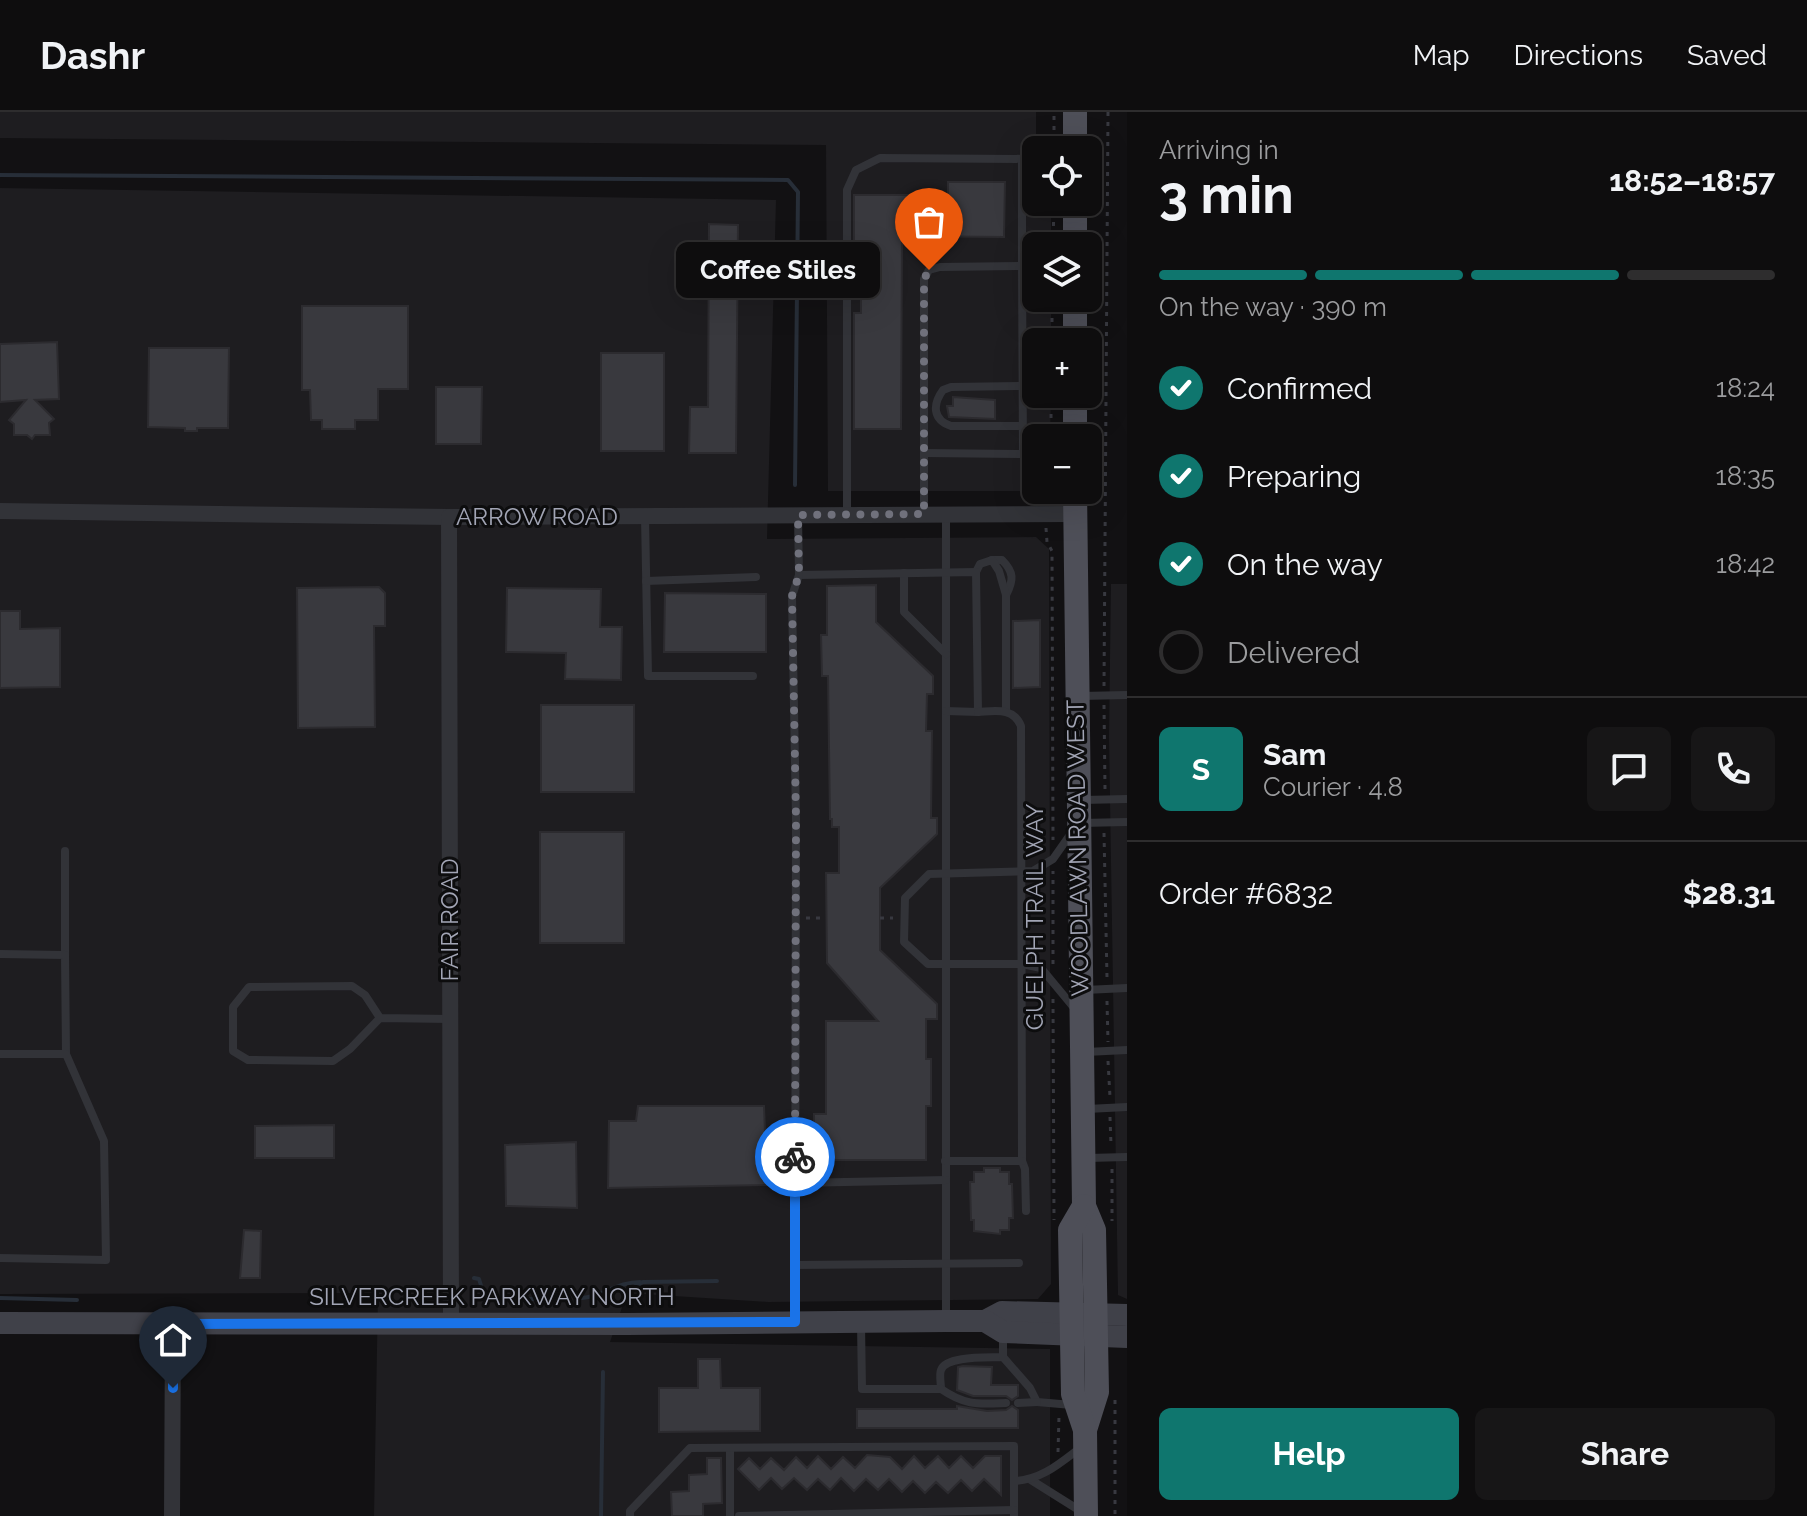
<!DOCTYPE html>
<meta charset="utf-8">
<style>
body{margin:0;font-family:Raleway,sans-serif;background:#171617;color:#f1f3f6;height:100vh;display:flex;flex-direction:column;font-size:30px;white-space:nowrap}
*{box-sizing:border-box;margin:0}
p{font-size:26px;color:#9b9c9e}
.icon{flex:none;width:44px;height:44px;fill:none;stroke:currentColor;stroke-width:2;stroke-linecap:round;stroke-linejoin:round}
.map{position:relative;flex:1;overflow:hidden}
.details{display:flex;flex-direction:column;background:#0e0d0e;width:680px}
.details>*{flex:none}
.tools{position:absolute;left:1022px;top:24px;display:grid;gap:16px}
.tools a{display:grid;place-items:center;width:80px;height:80px;border-radius:12px;background:#0e0d0e;box-shadow:0 8px 32px #0002,0 0 0 2px #2e2d2e;font-size:40px}
.pin{position:absolute;display:grid;place-items:center;width:68px;height:68px;color:#fff;margin:-82px -34px;border-radius:50% 50% 50% 0;rotate:-45deg;box-shadow:0 0 8px #0007}
.pin .icon{rotate:45deg}
.courier{position:absolute;display:grid;place-items:center;width:80px;height:80px;margin:-40px;border:6px solid #1a73e8;border-radius:50%;background:#fff;color:#222;box-shadow:0 2px 10px #0007}
.bubble{position:absolute;height:56px;border-radius:12px;background:#0e0d0e;box-shadow:0 8px 32px #0002,0 0 0 2px #2e2d2e;font-size:26px;font-weight:700;line-height:56px;text-align:center}
.overview em{font-style:normal;font-weight:700}
.overview div{display:flex;flex-direction:column-reverse}
.overview{display:flex;align-items:center;justify-content:space-between;height:136px;padding:0 32px}
h1{font-size:52px;font-weight:700;line-height:60px}
.bar{display:grid;grid-template-columns:repeat(4,1fr);gap:12px 8px;align-content:center;height:96px;padding:0 32px}
.bar i{height:10px;border-radius:6px;background:#2e2d2e}
.bar .active{background:#0f766e}
.bar p{grid-column:span 4}
.line{display:flex;align-items:center;gap:20px;padding:0 32px;border-top:2px solid #2e2d2e}
.line div{flex:1}
.round{display:grid;place-items:center;flex:none;width:84px;height:84px;border-radius:12px;background:#171617}
ol{padding:0 32px;list-style:none}
li{display:flex;align-items:center;gap:24px;height:88px}
li p{margin-inline-start:auto}
li .icon{padding:8px;border-radius:50%;background:#0f766e;color:#fff;stroke-width:4}
li:last-child{color:#9b9c9e}
li i{width:44px;height:44px;border:4px solid #2e2d2e;border-radius:50%}
.button{display:flex;gap:16px;margin-top:auto;padding:16px 32px}
.button a{flex:1;height:92px;border-radius:12px;background:#0f766e;color:#fff;font-size:32px;font-weight:700;line-height:92px;text-align:center}
.button a+a{background:#171617;color:#f1f3f6}
header{display:flex;align-items:center;gap:48px;box-sizing:border-box;height:112px;padding:0 40px;background:#0e0d0e;border-bottom:2px solid #2e2d2e}
header strong{font-size:38px}
nav{display:flex;gap:44px;margin-inline-start:auto;font-size:28px}
main{display:flex;flex:1;min-height:0}
.map>svg:first-child{display:block}
.built{fill:#1e1d20}
.lines{fill:none;stroke-linecap:round;stroke-linejoin:round}
.stream{stroke:#272e38;stroke-width:4}
.building{fill:#39393e;stroke:#2c2b2f;stroke-width:2}
.path{stroke:#383940;stroke-width:3;stroke-dasharray:4 6;stroke-linecap:butt}
.service{stroke:#323338;stroke-width:8}
.minor{stroke:#323338;stroke-width:16}
.secondary{stroke:#404149;stroke-width:22}
.primary{stroke:#4e4f58;stroke-width:24}
.done{stroke:#70717c;stroke-width:8;stroke-dasharray:0 14.4}
.route{stroke:#1a73e8;stroke-width:10}
.labels{text-anchor:middle;stroke-width:6;stroke-linejoin:round;paint-order:stroke}
.street-label{font-size:24px;fill:#a2a5b5;stroke:#0d0d0e}
</style>
<header>
<strong>Dashr</strong>
<nav><a>Map</a><a>Directions</a><a>Saved</a></nav>
</header>
<main>
<div class="map">
<svg width="1127" height="1404" viewBox="0 0 1127 1404">
<rect width="100%" height="100%" fill="#121113"/>
<g class="built">
<polygon points="0,0 1036,0 1036,32 1052,33 1052,38 1036,38 1036,90 1051,90 1051,134 1036,134 1036,186 1051,186 1051,230 1036,230 1036,282 1051,282 1050,326 1036,326 1036,375 1032,379 828,379 826,33 0,26"/>
<polygon points="0,76 776,88 767,427 1036,425 1049,437 1051,1172 1038,1187 768,1190 627,1181 610,1230 1050,1237 1050,1404 374,1404 378,1181 0,1182"/>
<polygon points="1111,472 1127,472 1127,1187 1118,1183 1109,625"/>
</g>
<g class="lines">
<g class="stream">
<polyline points="0,63 788,68 798,80 795,373"/>
<polyline points="474,1166 479,1167 484,1183 494,1187 547,1187"/>
<polyline points="624,1180 643,1170 717,1169"/>
<polyline points="0,1186 77,1188"/>
<path d="M582 1186C603 1184 618 1170 640 1170"/>
<polyline points="601,1404 603,1260"/>
</g>
</g>
<g class="building">
<polygon points="948,70 1005,70 1004,125 902,124 901,317 854,317 854,201 861,201 861,137 854,137 854,83 948,83"/>
<polygon points="709,112 738,113 736,341 689,341 690,295 708,295"/>
<polygon points="302,194 408,194 408,277 378,277 378,308 355,308 355,317 322,317 322,308 311,308 310,278 302,278"/>
<polygon points="57,230 59,287 35,288 54,307 49,311 50,323 35,323 32,327 27,323 14,323 14,312 9,308 26,288 0,290 0,232"/>
<polygon points="149,236 229,236 228,316 197,316 197,319 185,319 185,316 148,315"/>
<rect x="601" y="241" width="63" height="98"/>
<polygon points="436,275 482,275 481,332 436,332"/>
<polygon points="953,285 995,288 995,307 949,305 947,294 953,294"/>
<polygon points="876,473 876,510 933,564 933,582 927,582 926,619 932,619 931,706 937,706 937,722 880,776 880,838 937,892 937,907 926,907 926,947 931,947 931,994 926,994 926,1048 813,1048 814,1002 826,1002 826,909 878,909 827,851 826,761 839,761 839,715 832,715 832,707 830,707 828,564 822,564 821,523 827,523 827,474"/>
<polygon points="379,475 385,481 385,514 374,514 375,615 298,616 297,476"/>
<polygon points="507,476 601,477 600,515 622,515 621,568 565,567 566,541 506,540"/>
<polygon points="665,481 766,482 766,540 664,540"/>
<polygon points="0,499 20,499 20,517 60,516 60,575 0,576"/>
<polygon points="1040,508 1040,575 1013,576 1013,509"/>
<rect x="541" y="593" width="93" height="87"/>
<rect x="540" y="720" width="84" height="111"/>
<polygon points="638,994 764,994 767,1073 608,1076 609,1009 636,1009"/>
<polygon points="334,1013 334,1046 255,1046 255,1014"/>
<polygon points="576,1030 577,1096 506,1094 505,1033"/>
<polygon points="984,1056 1000,1056 1000,1060 1009,1060 1009,1072 1012,1072 1013,1106 1009,1106 1009,1118 1000,1118 1000,1122 974,1119 974,1108 971,1108 970,1070 974,1070 974,1060 984,1060"/>
<polygon points="244,1118 261,1119 260,1166 240,1166"/>
<polygon points="698,1247 720,1247 721,1276 760,1276 760,1319 659,1320 659,1276 698,1276"/>
<polygon points="963,1254 992,1255 991,1273 1018,1273 1018,1284 1012,1288 1006,1284 973,1284 957,1278 958,1255"/>
<polygon points="957,1294 987,1299 1006,1298 1012,1294 1018,1298 1018,1316 857,1316 857,1297 957,1297"/>
<polygon points="867,1343 890,1345 902,1357 914,1344 925,1356 938,1344 949,1356 961,1344 973,1356 985,1344 1001,1344 1001,1383 984,1367 972,1379 961,1368 948,1381 936,1370 925,1381 913,1369 902,1380 889,1367 878,1378 866,1367 854,1379 841,1366 830,1378 818,1367 807,1378 794,1366 782,1377 771,1366 759,1378 738,1357 749,1346 760,1357 771,1346 784,1358 796,1345 807,1356 818,1344 831,1357 843,1345 855,1356"/>
<polygon points="707,1346 721,1346 722,1391 703,1392 703,1404 672,1404 671,1380 689,1379 689,1363 707,1362"/>
</g>
<g class="lines">
<g class="path">
<polyline points="1054,38 1054,0"/>
<polyline points="1053,134 1054,90"/>
<polyline points="1052,230 1052,186"/>
<polyline points="1051,326 1051,282"/>
<polyline points="1088,356 1104,356"/>
<polyline points="1045,378 1045,389"/>
<polyline points="1046,416 1047,430 1052,439 1053,728"/>
<polyline points="1104,574 1108,0"/>
<polyline points="1104,593 1105,678"/>
<polyline points="1104,721 1107,866"/>
<polyline points="806,806 826,806"/>
<polyline points="880,806 893,806"/>
<polyline points="1053,852 1053,759"/>
<polyline points="1053,887 1054,1108"/>
<polyline points="1107,889 1108,930"/>
<polyline points="1108,949 1110,985"/>
<polyline points="1110,1005 1111,1033"/>
<polyline points="1112,1057 1112,1109"/>
<polyline points="1115,1288 1115,1404"/>
<polyline points="1058,1340 1059,1304"/>
</g>
<g class="service">
<path d="M1023 274 951 275 943 278C932 293 933 308 951 314H1023"/>
<polyline points="925,341 1023,342 1022,154"/>
<polyline points="924,402 924,167 929,158 940,155 1022,154 1022,47"/>
<polyline points="946,402 946,1208"/>
<polyline points="847,403 847,78 856,58 880,46 1036,47"/>
<polyline points="645,405 648,564 753,564"/>
<path d="M992 448H1002C1014 460 1014 468 1006 483"/>
<polyline points="976,460 980,452 992,448 999,459 1006,483 1006,599"/>
<polyline points="904,461 904,500 946,542"/>
<polyline points="799,463 976,460 978,600 946,599"/>
<polyline points="646,469 756,465"/>
<polyline points="1081,584 1127,583"/>
<path d="M978 600C996 599 1013 595 1021 614L1022 1049 1025 1057 1026 1099"/>
<polyline points="1083,688 1127,687"/>
<polyline points="1081,711 1127,710"/>
<polyline points="1072,720 1053,747 1033,759 929,762 905,786 904,830 928,852 1022,852 1041,856 1075,897"/>
<polyline points="65,739 65,843"/>
<polyline points="0,842 65,843 66,942"/>
<polyline points="1085,878 1127,876"/>
<polyline points="380,906 365,883 352,874 249,875 233,895 233,939 248,948 333,949 350,937 380,906 450,907"/>
<polyline points="1086,940 1127,938"/>
<polyline points="0,942 66,942 104,1029 106,1148 0,1146"/>
<polyline points="1087,997 1127,995"/>
<polyline points="1088,1046 1127,1045"/>
<polyline points="945,1049 1022,1049"/>
<polyline points="795,1071 946,1068"/>
<polyline points="794,1153 1019,1151"/>
<polyline points="795,1209 796,706 792,484 799,463 798,404"/>
<path d="M861 1212 862 1277H941C941 1271 939 1263 941 1258 946 1243 990 1246 1003 1245"/>
<polyline points="1003,1222 1003,1245 1030,1276 1037,1290 1072,1293"/>
<path d="M941 1277C966 1294 978 1292 1006 1291"/>
<polyline points="1018,1291 1037,1290"/>
<polyline points="730,1336 730,1404"/>
<polyline points="1031,1368 1082,1400"/>
<path d="M1014 1369C1041 1368 1059 1352 1080 1336"/>
<polyline points="630,1404 630,1399 690,1336 1014,1334 1014,1404"/>
<polyline points="739,1404 1014,1398"/>
</g>
<g class="minor">
<polyline points="0,399 449,405 1074,402"/>
<polyline points="449,405 451,1212"/>
<polyline points="172,1404 173,1212"/>
</g>
<g class="secondary">
<polyline points="985,1209 1002,1200 1127,1203"/>
<polyline points="0,1211 627,1212 946,1209 985,1209 1003,1220 1127,1225"/>
</g>
<g class="primary">
<polyline points="1075,0 1075,38"/>
<polyline points="1075,90 1075,134"/>
<polyline points="1075,186 1075,230"/>
<polyline points="1075,282 1075,326"/>
<polyline points="1075,378 1084,1094 1094,1118 1097,1280 1085,1318"/>
<polyline points="1084,1094 1070,1118 1073,1282 1085,1318 1086,1404"/>
</g>
</g>
<g class="lines">
<polyline class="done" points="795,1045 796,706 792,484 799,463 798,403 924,402 924,167 929,158"/>
<polyline class="route" points="173,1276 173,1212 795,1210 795,1045"/>
</g>
<g class="labels">
<g class="street-label">
<text x="537" y="413">ARROW ROAD</text>
<text transform="translate(1078 736) rotate(-91)" y="8">WOODLAWN ROAD WEST</text>
<text transform="translate(1035 805) rotate(-90)" y="8">GUELPH TRAIL WAY</text>
<text transform="translate(450 808) rotate(-90)" y="8">FAIR ROAD</text>
<text x="492" y="1193">SILVERCREEK PARKWAY NORTH</text>
</g>
</g>
</svg>
<div class="tools">
<a><svg class="icon" aria-label="locate" viewBox="0 0 24 24"><circle cx="12" cy="12" r="6"/><path d="M12 2v4M12 18v4M2 12h4M18 12h4"/></svg></a>
<a><svg class="icon" aria-label="layers" viewBox="0 0 24 24"><path d="M12 4l9 5-9 5-9-5zM3 14l9 5 9-5"/></svg></a>
<a>+</a>
<a>−</a>
</div>
<div class="pin" style="left:929px;top:158px;background:#ea580c"><svg class="icon" aria-label="bag" viewBox="0 0 24 24"><path d="M5 8h14l-1 12H6zM9 8a3 3 0 0 1 6 0"/></svg></div>
<div class="pin" style="left:173px;top:1276px;background:#1f2937"><svg class="icon" aria-label="home" viewBox="0 0 24 24"><path d="M3 11l9-7 9 7M6 9v11h12V9"/></svg></div>
<div class="courier" style="left:795px;top:1045px"><svg class="icon" aria-label="bike" viewBox="0 0 24 24"><circle cx="6" cy="16" r="4"/><circle cx="18" cy="16" r="4"/><path d="M6 16l4-8h5l3 8M10 8l3 8H6M13 5h3"/></svg></div>
<div class="bubble" style="left:676px;top:130px;width:204px">Coffee Stiles</div>
</div>
<section class="details">
<div class="overview"><div><h1>3 min</h1><p>Arriving in</p></div><em>18:52–18:57</em></div>
<div class="bar"><i class="active"></i><i class="active"></i><i class="active"></i><i></i><p>On the way · 390 m</p></div>
<ol>
<li><svg class="icon" aria-label="check" viewBox="0 0 24 24"><path d="M5 12l5 5 9-10"/></svg>Confirmed<p>18:24</p></li>
<li><svg class="icon" aria-label="check" viewBox="0 0 24 24"><path d="M5 12l5 5 9-10"/></svg>Preparing<p>18:35</p></li>
<li><svg class="icon" aria-label="check" viewBox="0 0 24 24"><path d="M5 12l5 5 9-10"/></svg>On the way<p>18:42</p></li>
<li><i></i>Delivered</li>
</ol>
<div class="line" style="height:144px"><b class="round" style="background:#0f766e;color:#fff">S</b><div><b>Sam</b><p>Courier · 4.8</p></div><a class="round"><svg class="icon" aria-label="chat" viewBox="0 0 24 24"><path d="M4 5h16v11H9l-5 4z"/></svg></a><a class="round"><svg class="icon" aria-label="phone" viewBox="0 0 24 24"><path d="M5 4h4l2 5-3 2q2 4 5 5l2-3 5 2v4C11 20 4 13 5 4z"/></svg></a></div>
<div class="line" style="height:104px"><div>Order #6832</div><b>$28.31</b></div>
<div class="button"><a>Help</a><a>Share</a></div>
</section>
</main>
